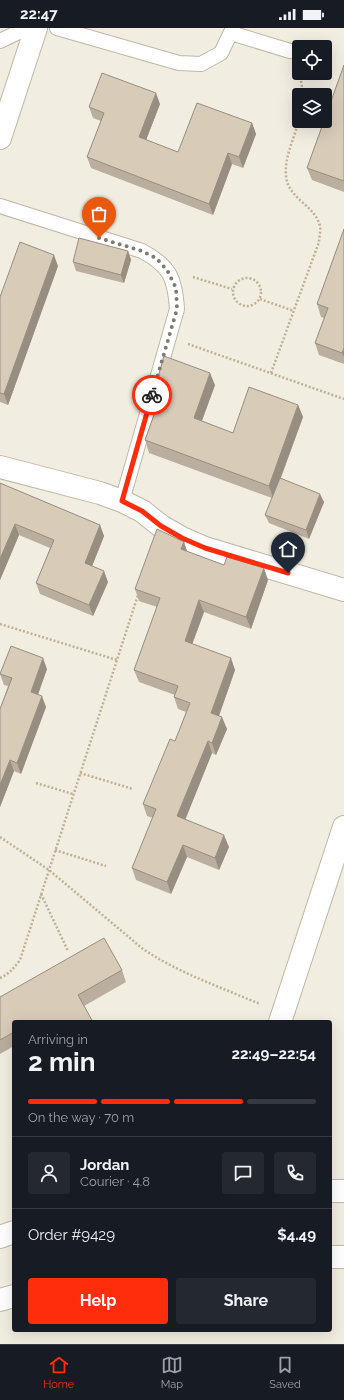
<!DOCTYPE html>
<meta charset="utf-8">
<style>
body{margin:0;font-family:Raleway,sans-serif;background:#242831;color:#f1f3f6;height:100vh;display:flex;flex-direction:column;font-size:15px;white-space:nowrap}
*{box-sizing:border-box;margin:0}
p{font-size:13px;color:#9ea1a6}
.icon{flex:none;width:22px;height:22px;fill:none;stroke:currentColor;stroke-width:2;stroke-linecap:round;stroke-linejoin:round}
.map{position:relative;flex:1;overflow:hidden}
.sheet{position:absolute;left:12px;top:992px;width:320px;height:312px;display:flex;flex-direction:column;background:#171b24;border-radius:4px;box-shadow:0 4px 16px #0002}
.sheet>*{flex:none}
.buttons{position:absolute;left:292px;top:12px;display:grid;gap:8px}
.buttons a{display:grid;place-items:center;width:40px;height:40px;border-radius:4px;background:#171b24;box-shadow:0 4px 16px #0002;font-size:20px}
.pin{position:absolute;display:grid;place-items:center;width:34px;height:34px;color:#fff;margin:-41px -17px;border-radius:50% 50% 50% 0;rotate:-45deg;box-shadow:0 0 4px #0007}
.pin .icon{rotate:45deg}
.courier{position:absolute;display:grid;place-items:center;width:40px;height:40px;margin:-20px;border:3px solid #ff2d0b;border-radius:50%;background:#fff;color:#222;box-shadow:0 1px 5px #0007}
.head em{font-style:normal;font-weight:700}
.head div{display:flex;flex-direction:column-reverse}
.head{display:flex;align-items:center;justify-content:space-between;height:68px;padding:0 16px}
h1{font-size:26px;font-weight:700;line-height:30px}
.bar{display:grid;grid-template-columns:repeat(4,1fr);gap:6px 4px;align-content:center;height:48px;padding:0 16px}
.bar i{height:5px;border-radius:3px;background:#363941}
.bar .current{background:#ff2d0b}
.bar p{grid-column:span 4}
.line{display:flex;align-items:center;gap:10px;padding:0 16px;border-top:1px solid #363941}
.line div{flex:1}
.round{display:grid;place-items:center;flex:none;width:42px;height:42px;border-radius:4px;background:#242831}
.action{display:flex;gap:8px;margin-top:auto;padding:8px 16px}
.action a{flex:1;height:46px;border-radius:4px;background:#ff2d0b;color:#fff;font-size:16px;font-weight:700;line-height:46px;text-align:center}
.action a+a{background:#242831;color:#f1f3f6}
.status{display:flex;justify-content:space-between;align-items:center;height:28px;padding:0 20px;background:#171b24;direction:ltr}
.status svg{height:11px;fill:currentColor}
.tab-bar{display:flex;justify-content:space-around;align-items:center;height:56px;border-top:1px solid #363941;background:#171b24;font-size:11px;color:#9ea1a6}
.tab-bar a{display:grid;justify-items:center;gap:2px}
.tab-bar .current{color:#ff2d0b}
.map>svg:first-child{display:block}
.lines{fill:none;stroke-linecap:round;stroke-linejoin:round}
.service-casing{stroke:#c0b7a6;stroke-width:16}
.minor-casing{stroke:#c0b7a6;stroke-width:24}
.tertiary-casing{stroke:#c0b7a6;stroke-width:24}
.path{stroke:#c1b093;stroke-width:2.5;stroke-dasharray:2 2;stroke-linecap:butt}
.service{stroke:#fff;stroke-width:14}
.minor{stroke:#fff;stroke-width:22}
.tertiary{stroke:#fff;stroke-width:22}
.wall{fill:#baaf9e}
.shaded-wall{fill:#978e81}
.building{fill:#d8cbb8;stroke:#978e81}
.done{stroke:#807a6f;stroke-width:4;stroke-dasharray:0 7.2}
.route{stroke:#ff2d0b;stroke-width:5}
</style>
<div class="status"><b>22:47</b><svg viewBox="0 0 49 12"><path d="M0 12V9h3v3zM5 12V6h3v6zM10 12V3h3v9zM15 12V0h3v12zM26 1h20v11H26zM47 4h2v5h-2z"/></svg></div>
<div class="map">
<svg width="344" height="1316" viewBox="0 0 344 1316">
<rect width="100%" height="100%" fill="#f2ede1"/>
<g class="lines">
<defs>
<g id="service">
<polyline points="57,0 179,35 201,36 221,25 233,0"/>
<polyline points="231,5 290,23"/>
<polyline points="0,13 27,0"/>
<path d="M0 178 142 223C170 238 175 250 177 281L122 473"/>
</g>
<g id="minor">
<polyline points="0,110 36,0"/>
<polyline points="0,439 100,465 122,473 142,483 161,498 182,510 205,520 344,562"/>
<polyline points="280,994 344,799"/>
</g>
<g id="tertiary">
<polyline points="330,1163 344,1163"/>
<polyline points="0,1209 14,1204"/>
<polyline points="330,1229 344,1229"/>
<polyline points="0,1272 14,1268"/>
</g>
</defs>
<use href="#service" class="service-casing"/>
<use href="#minor" class="minor-casing"/>
<use href="#tertiary" class="tertiary-casing"/>
<g class="path">
<polyline points="300,45 303,67"/>
<polyline points="193,249 232,261"/>
<circle cx="247" cy="264" r="14"/>
<polyline points="260,271 294,283"/>
<polyline points="188,316 344,371"/>
<path d="M271 345 319 214C319 209 321 203 320 198 315 177 288 171 286 148 284 128 295 110 299 91"/>
<polyline points="0,596 117,632"/>
<polyline points="80,745 133,761"/>
<polyline points="36,755 73,766"/>
<path d="M0 809 49 842 143 921C179 945 220 959 260 976"/>
<polyline points="55,822 106,838"/>
<polyline points="41,866 68,923"/>
<path d="M0 950C9 946 14 940 20 932L138 567"/>
</g>
<use href="#service" class="service"/>
<use href="#minor" class="minor"/>
<use href="#tertiary" class="tertiary"/>
</g>
<g class="wall">
<polygon points="344,37 344,164 312,152 307,140"/>
<polygon points="160,76 146,112 178,124 252,95 256,106 243,140 232,136 213,187 91,140 87,129 101,93 93,90 89,79"/>
<polygon points="344,201 344,336 319,327 315,315 324,290 321,289 317,276"/>
<polygon points="128,223 131,232 124,255 76,243 73,234"/>
<polygon points="58,238 8,377 0,374 0,269"/>
<polygon points="215,357 202,393 233,405 298,377 303,389 281,450 324,474 309,511 269,495 265,487 272,470 149,425 145,412 158,376 154,364"/>
<polygon points="0,455 100,497 104,508 92,538 108,554 93,588 40,566 36,555 50,520 19,507 0,552"/>
<polygon points="184,514 187,524 268,552 251,601 204,584 192,616 235,642 219,688 227,701 216,727 212,725 185,791 229,819 219,842 187,829 171,866 136,852 132,840 153,790 147,788 143,776 175,713 186,684 178,681 174,669 175,667 139,654 134,642 157,579 139,573 135,561"/>
<polygon points="47,641 38,666 46,679 21,746 14,743 0,779 0,681 8,658 4,657 0,646"/>
<polygon points="122,942 126,954 84,978 14,994 14,1018 0,1026 0,969"/>
</g>
<g class="shaded-wall">
<polygon points="156,65 160,76 143,120 139,109"/>
<polygon points="252,95 256,106 243,140 239,129"/>
<polygon points="228,125 232,136 213,187 209,176"/>
<polygon points="128,223 131,232 124,255 121,247"/>
<polygon points="54,227 58,238 8,377 4,366"/>
<polygon points="344,320 344,329 342,325"/>
<polygon points="210,345 215,357 198,403 194,390"/>
<polygon points="298,377 303,389 273,470 269,458"/>
<polygon points="320,466 324,474 309,511 306,502"/>
<polygon points="15,496 19,507 0,552 0,531"/>
<polygon points="100,497 104,508 89,546 85,535"/>
<polygon points="184,514 188,526 181,521"/>
<polygon points="264,540 268,552 251,601 246,589"/>
<polygon points="104,543 108,554 93,588 89,577"/>
<polygon points="199,572 204,584 189,625 185,613"/>
<polygon points="43,630 47,641 35,675 31,664"/>
<polygon points="231,630 235,642 216,696 211,685"/>
<polygon points="42,668 46,679 21,746 17,735"/>
<polygon points="222,689 227,701 216,727 212,715"/>
<polygon points="208,713 212,725 182,800 177,788"/>
<polygon points="10,732 14,743 0,779 0,757"/>
<polygon points="224,807 229,819 219,842 215,830"/>
<polygon points="183,817 187,829 171,866 167,854"/>
</g>
<g class="building">
<polygon points="344,37 344,153 307,140 324,93 325,93 325,90"/>
<polygon points="102,45 156,65 139,109 178,124 197,75 252,95 239,129 228,125 209,176 87,129 104,85 89,79"/>
<polygon points="344,201 344,320 342,325 315,315 328,280 317,276"/>
<polygon points="79,210 128,223 121,247 73,234"/>
<polygon points="20,214 54,227 4,366 0,365 0,269"/>
<polygon points="164,328 210,345 194,390 233,405 249,359 298,377 269,458 145,412 161,367 154,364"/>
<polygon points="280,450 320,466 306,502 265,487"/>
<polygon points="0,455 100,497 85,535 104,543 89,577 36,555 54,512 15,496 0,531"/>
<polygon points="157,501 184,514 181,521 224,537 227,529 264,540 246,589 199,572 185,613 231,630 211,685 222,689 212,715 208,713 177,788 224,807 215,830 183,817 167,854 132,840 156,781 143,776 170,711 175,713 190,675 174,669 178,658 134,642 160,570 135,561"/>
<polygon points="11,618 43,630 31,664 42,668 17,735 10,732 0,757 0,681 12,650 0,646"/>
<polygon points="104,910 122,942 78,967 93,994 14,994 14,1004 0,1012 0,969"/>
</g>
<g class="lines">
<polyline class="done" points="99,210 142,223 156,230 167,242 176,260 177,281 152,367"/>
<polyline class="route" points="152,367 122,473 142,483 161,498 182,510 205,520 288,545"/>
</g>
</svg>
<div class="buttons">
<a><svg class="icon" aria-label="locate" viewBox="0 0 24 24"><circle cx="12" cy="12" r="6"/><path d="M12 2v4M12 18v4M2 12h4M18 12h4"/></svg></a>
<a><svg class="icon" aria-label="layers" viewBox="0 0 24 24"><path d="M12 4l9 5-9 5-9-5zM3 14l9 5 9-5"/></svg></a>
</div>
<div class="pin" style="left:99px;top:210px;background:#ea580c"><svg class="icon" aria-label="bag" viewBox="0 0 24 24"><path d="M5 8h14l-1 12H6zM9 8a3 3 0 0 1 6 0"/></svg></div>
<div class="pin" style="left:288px;top:545px;background:#1f2937"><svg class="icon" aria-label="home" viewBox="0 0 24 24"><path d="M3 11l9-7 9 7M6 9v11h12V9"/></svg></div>
<div class="courier" style="left:152px;top:367px"><svg class="icon" aria-label="bike" viewBox="0 0 24 24"><circle cx="6" cy="16" r="4"/><circle cx="18" cy="16" r="4"/><path d="M6 16l4-8h5l3 8M10 8l3 8H6M13 5h3"/></svg></div>
<section class="sheet">
<div class="head"><div><h1>2 min</h1><p>Arriving in</p></div><em>22:49–22:54</em></div>
<div class="bar"><i class="current"></i><i class="current"></i><i class="current"></i><i></i><p>On the way · 70 m</p></div>
<div class="line" style="height:72px"><a class="round"><svg class="icon" aria-label="person" viewBox="0 0 24 24"><circle cx="12" cy="8" r="4"/><path d="M4 21q1-7 8-7t8 7"/></svg></a><div><b>Jordan</b><p>Courier · 4.8</p></div><a class="round"><svg class="icon" aria-label="chat" viewBox="0 0 24 24"><path d="M4 5h16v11H9l-5 4z"/></svg></a><a class="round"><svg class="icon" aria-label="phone" viewBox="0 0 24 24"><path d="M5 4h4l2 5-3 2q2 4 5 5l2-3 5 2v4C11 20 4 13 5 4z"/></svg></a></div>
<div class="line" style="height:52px"><div>Order #9429</div><b>$4.49</b></div>
<div class="action"><a>Help</a><a>Share</a></div>
</section>
</div>
<nav class="tab-bar">
<a class="current"><svg class="icon" aria-label="home" viewBox="0 0 24 24"><path d="M3 11l9-7 9 7M6 9v11h12V9"/></svg>Home</a>
<a><svg class="icon" aria-label="map" viewBox="0 0 24 24"><path d="M3 6l6-2 6 2 6-2v14l-6 2-6-2-6 2zM9 4v14M15 6v14"/></svg>Map</a>
<a><svg class="icon" aria-label="saved" viewBox="0 0 24 24"><path d="M7 4h10v16l-5-4-5 4z"/></svg>Saved</a>
</nav>
